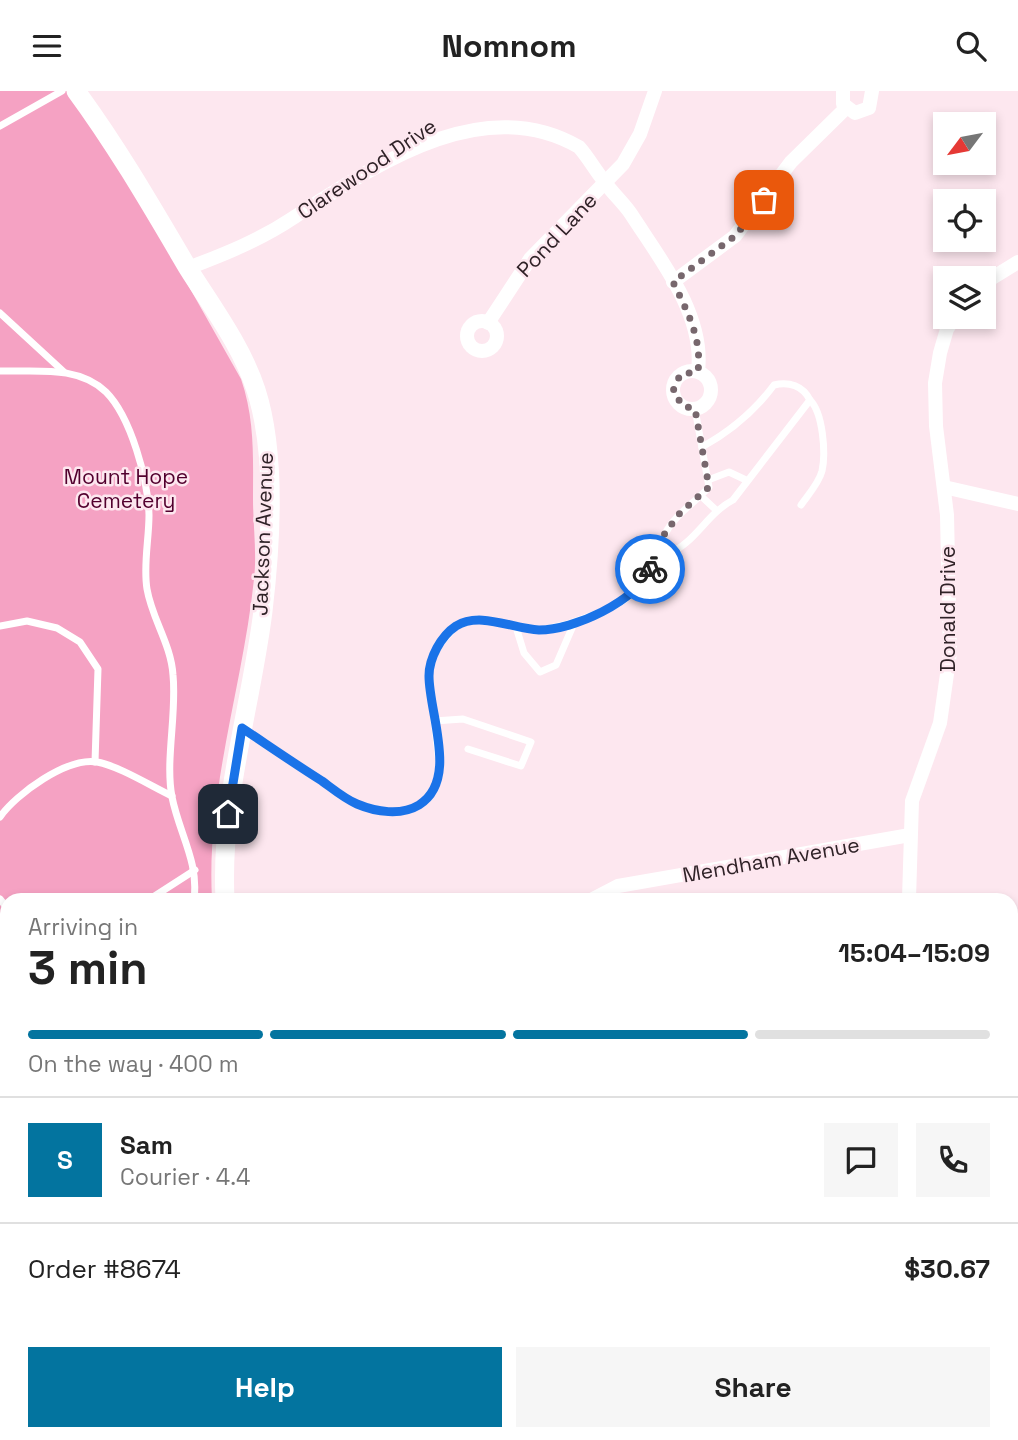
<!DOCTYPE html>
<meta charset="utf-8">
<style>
body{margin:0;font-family:"Space Grotesk",sans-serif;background:#f6f6f6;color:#222;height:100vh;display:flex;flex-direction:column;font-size:26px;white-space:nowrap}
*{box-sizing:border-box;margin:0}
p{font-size:23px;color:#767676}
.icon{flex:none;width:38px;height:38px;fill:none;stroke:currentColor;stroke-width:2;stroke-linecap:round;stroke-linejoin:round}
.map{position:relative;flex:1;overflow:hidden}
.sheet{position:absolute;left:0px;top:802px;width:1018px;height:548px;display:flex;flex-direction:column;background:#fff;border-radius:21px 21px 0 0;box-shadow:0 4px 10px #0003}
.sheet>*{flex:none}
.needle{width:46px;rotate:238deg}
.tools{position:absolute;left:933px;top:21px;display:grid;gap:14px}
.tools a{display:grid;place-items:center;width:63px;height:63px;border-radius:0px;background:#fff;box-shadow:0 4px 10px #0003;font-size:35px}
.pin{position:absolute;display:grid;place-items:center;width:60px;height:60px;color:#fff;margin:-30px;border-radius:14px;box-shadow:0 4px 10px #0006}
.courier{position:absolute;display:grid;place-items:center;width:70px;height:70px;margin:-35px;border:5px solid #1a73e8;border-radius:50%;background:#fff;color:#222;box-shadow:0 2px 9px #0007}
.headline em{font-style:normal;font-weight:700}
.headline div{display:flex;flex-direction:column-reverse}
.headline{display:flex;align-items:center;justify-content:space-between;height:119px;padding:0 28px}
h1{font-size:46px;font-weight:700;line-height:52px}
.bar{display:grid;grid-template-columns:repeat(4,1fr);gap:10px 7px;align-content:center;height:84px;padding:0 28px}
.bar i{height:9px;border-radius:5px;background:#e0e0e0}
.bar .current{background:#03749f}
.bar p{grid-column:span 4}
.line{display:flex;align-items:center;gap:18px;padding:0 28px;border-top:2px solid #e0e0e0}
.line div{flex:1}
.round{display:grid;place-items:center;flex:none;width:74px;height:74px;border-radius:0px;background:#f6f6f6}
.action{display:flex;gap:14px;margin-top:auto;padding:14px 28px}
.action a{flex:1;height:80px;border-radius:0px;background:#03749f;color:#fff;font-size:28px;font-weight:700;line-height:80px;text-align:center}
.action a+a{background:#f6f6f6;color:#222}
header{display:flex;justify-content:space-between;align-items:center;height:91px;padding:0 28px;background:#fff;font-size:32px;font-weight:700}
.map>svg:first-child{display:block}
.green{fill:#f5a2c3}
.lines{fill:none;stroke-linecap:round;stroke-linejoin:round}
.stream{stroke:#d57da2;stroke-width:3.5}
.path{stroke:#99888e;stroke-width:2;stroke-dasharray:2 5;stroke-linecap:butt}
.service{stroke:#fff;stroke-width:7}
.minor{stroke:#fff;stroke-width:14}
.secondary{stroke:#fff;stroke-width:19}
.trunk{stroke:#dc72a4;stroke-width:23}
.done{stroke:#77676d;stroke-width:7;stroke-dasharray:0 12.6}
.route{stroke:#1a73e8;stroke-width:9}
.labels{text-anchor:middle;stroke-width:5;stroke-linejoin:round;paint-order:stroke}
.street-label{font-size:21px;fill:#2f2227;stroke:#fde7ef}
.park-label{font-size:21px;fill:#52002e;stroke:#fde7ef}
</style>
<header><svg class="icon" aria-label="menu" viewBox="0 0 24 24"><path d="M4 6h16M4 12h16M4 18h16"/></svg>Nomnom<svg class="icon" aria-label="search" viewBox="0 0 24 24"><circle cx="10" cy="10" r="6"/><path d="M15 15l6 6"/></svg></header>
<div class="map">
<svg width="1018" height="1349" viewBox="0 0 1018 1349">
<rect width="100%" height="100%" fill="#fde7ef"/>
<path class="green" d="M0 0H69L104 45 241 288C255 329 253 366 253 408 253 434 257 462 254 488 243 595 206 700 212 808H7V1201L0 1203Z"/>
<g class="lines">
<g class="stream">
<polyline points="1012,1057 1018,1056"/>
<polyline points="0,1332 7,1332"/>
</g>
<g class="path">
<polyline points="1012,1144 1018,1142"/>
<polyline points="0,1258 7,1245"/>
<polyline points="379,1349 394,1344"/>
</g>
<g class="service">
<polyline points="0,35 62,0"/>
<polyline points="0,222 64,281"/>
<path d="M0 280C36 281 78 274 106 301 131 326 148 389 149 424 149 449 143 474 147 498 152 528 171 553 173 584 177 623 165 669 172 706 179 742 199 771 194 808"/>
<polyline points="708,389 729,381 746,389"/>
<polyline points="701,405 715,418"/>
<path d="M801 414C808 404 819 392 822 380 826 362 823 322 810 309"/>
<path d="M659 459 667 463C695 453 706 423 733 409L810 309C803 295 789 290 774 294 754 321 731 340 702 356"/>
<path d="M568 533C597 522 628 515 646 487 654 473 658 457 665 443 675 423 695 412 709 396L695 318"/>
<polyline points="0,535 27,530 57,537 80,551 98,578 95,671"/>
<polyline points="434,630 463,628 531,651 521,675 468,658"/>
<polyline points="246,640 356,713 386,721 410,719 428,708 437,693 439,672 429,583 433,565 441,552 456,535 477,528 541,539 568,533 572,537 556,574 540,581 524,562 516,536"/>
<path d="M0 726C16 703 67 666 97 671 119 675 151 695 172 705"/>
<polyline points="0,808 7,817"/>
<polyline points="150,808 195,779"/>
<polyline points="0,899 7,897"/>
<polyline points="0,1036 7,1033"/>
<polyline points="0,1097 7,1098"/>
<polyline points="0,1158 7,1149"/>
</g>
<g class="minor">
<polyline points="843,0 843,13 855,22 869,17 872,0"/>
<path d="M188 177C225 163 260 149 293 127 376 74 483 0 579 56 588 66 595 79 604 90 612 102 623 111 631 123 660 168 705 224 698 280"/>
<polyline points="673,191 735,145 791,71 846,17"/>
<polyline points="984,192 1018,171"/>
<circle cx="482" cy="245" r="15"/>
<polyline points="488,232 530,168 623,73 640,43 655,0"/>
<circle cx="692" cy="299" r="19"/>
<polyline points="944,396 1018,413"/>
<polyline points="593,808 618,795 910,744"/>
<polyline points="909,808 912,710 940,632 950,562 947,424 936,335 935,292 940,262 947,238 955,226"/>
<polyline points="1012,831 1018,829"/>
<polyline points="1012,1262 1018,1260"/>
<polyline points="1012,1308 1018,1304"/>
<polyline points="742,1349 762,1342"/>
<polyline points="938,1349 950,1342"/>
</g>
<g class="secondary">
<path d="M76 0C118 57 153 118 189 179 213 217 242 256 256 299 277 364 271 453 263 520 251 616 220 711 225 808"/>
<polyline points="1012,985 1018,983"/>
<polyline points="0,1223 7,1222"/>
<polyline points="411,1342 417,1349"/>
</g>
<g class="trunk">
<polyline points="1012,1198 1018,1196"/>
<polyline points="492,1349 513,1342"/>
<polyline points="539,1349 560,1342"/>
</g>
</g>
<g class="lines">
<path class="done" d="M650 478 665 442 680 422 709 396 695 318 683 315 673 300 680 284 698 280C702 247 687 220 673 191L735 145 764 109"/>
<path class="route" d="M228 723 242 637C269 655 295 673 322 690 333 698 345 708 357 713 376 721 401 725 419 714 459 689 429 623 429 585 429 567 441 545 456 535 480 520 513 538 539 539 574 539 635 511 650 478"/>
</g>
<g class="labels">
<g class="street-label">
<text transform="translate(367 78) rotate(-34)" y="7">Clarewood Drive</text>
<text transform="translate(557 144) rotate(-47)" y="7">Pond Lane</text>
<text transform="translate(263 443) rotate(-88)" y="7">Jackson Avenue</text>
<text transform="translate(948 518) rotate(-90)" y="7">Donald Drive</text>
<text transform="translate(771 769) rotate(-10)" y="7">Mendham Avenue</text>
</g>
<g class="park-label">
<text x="126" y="393">Mount Hope<tspan x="126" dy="24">Cemetery</tspan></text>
</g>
</g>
</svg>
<div class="tools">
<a><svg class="needle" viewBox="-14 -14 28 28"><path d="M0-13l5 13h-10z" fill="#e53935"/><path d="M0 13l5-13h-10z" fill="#767676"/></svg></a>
<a><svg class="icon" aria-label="locate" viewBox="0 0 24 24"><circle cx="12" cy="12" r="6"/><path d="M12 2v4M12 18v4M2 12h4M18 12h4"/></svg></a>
<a><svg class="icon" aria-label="layers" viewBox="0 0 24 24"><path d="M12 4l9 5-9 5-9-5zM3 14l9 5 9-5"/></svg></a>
</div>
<div class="pin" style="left:764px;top:109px;background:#ea580c"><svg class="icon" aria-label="bag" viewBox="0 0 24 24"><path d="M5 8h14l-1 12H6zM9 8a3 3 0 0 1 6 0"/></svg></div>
<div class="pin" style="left:228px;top:723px;background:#1f2937"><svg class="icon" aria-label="home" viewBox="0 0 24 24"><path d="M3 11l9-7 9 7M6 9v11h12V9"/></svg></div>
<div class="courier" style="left:650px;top:478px"><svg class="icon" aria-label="bike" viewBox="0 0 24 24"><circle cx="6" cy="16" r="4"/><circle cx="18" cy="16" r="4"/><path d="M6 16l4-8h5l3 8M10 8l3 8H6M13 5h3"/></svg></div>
<section class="sheet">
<div class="headline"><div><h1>3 min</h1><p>Arriving in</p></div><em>15:04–15:09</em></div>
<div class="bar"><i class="current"></i><i class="current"></i><i class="current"></i><i></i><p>On the way · 400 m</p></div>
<div class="line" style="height:126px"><b class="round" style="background:#03749f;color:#fff">S</b><div><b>Sam</b><p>Courier · 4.4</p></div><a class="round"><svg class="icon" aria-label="chat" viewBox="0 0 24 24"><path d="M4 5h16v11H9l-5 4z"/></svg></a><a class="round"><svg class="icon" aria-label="phone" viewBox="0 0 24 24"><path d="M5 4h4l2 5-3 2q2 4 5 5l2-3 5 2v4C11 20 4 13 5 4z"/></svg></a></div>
<div class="line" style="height:91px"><div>Order #8674</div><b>$30.67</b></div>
<div class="action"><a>Help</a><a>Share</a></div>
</section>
</div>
